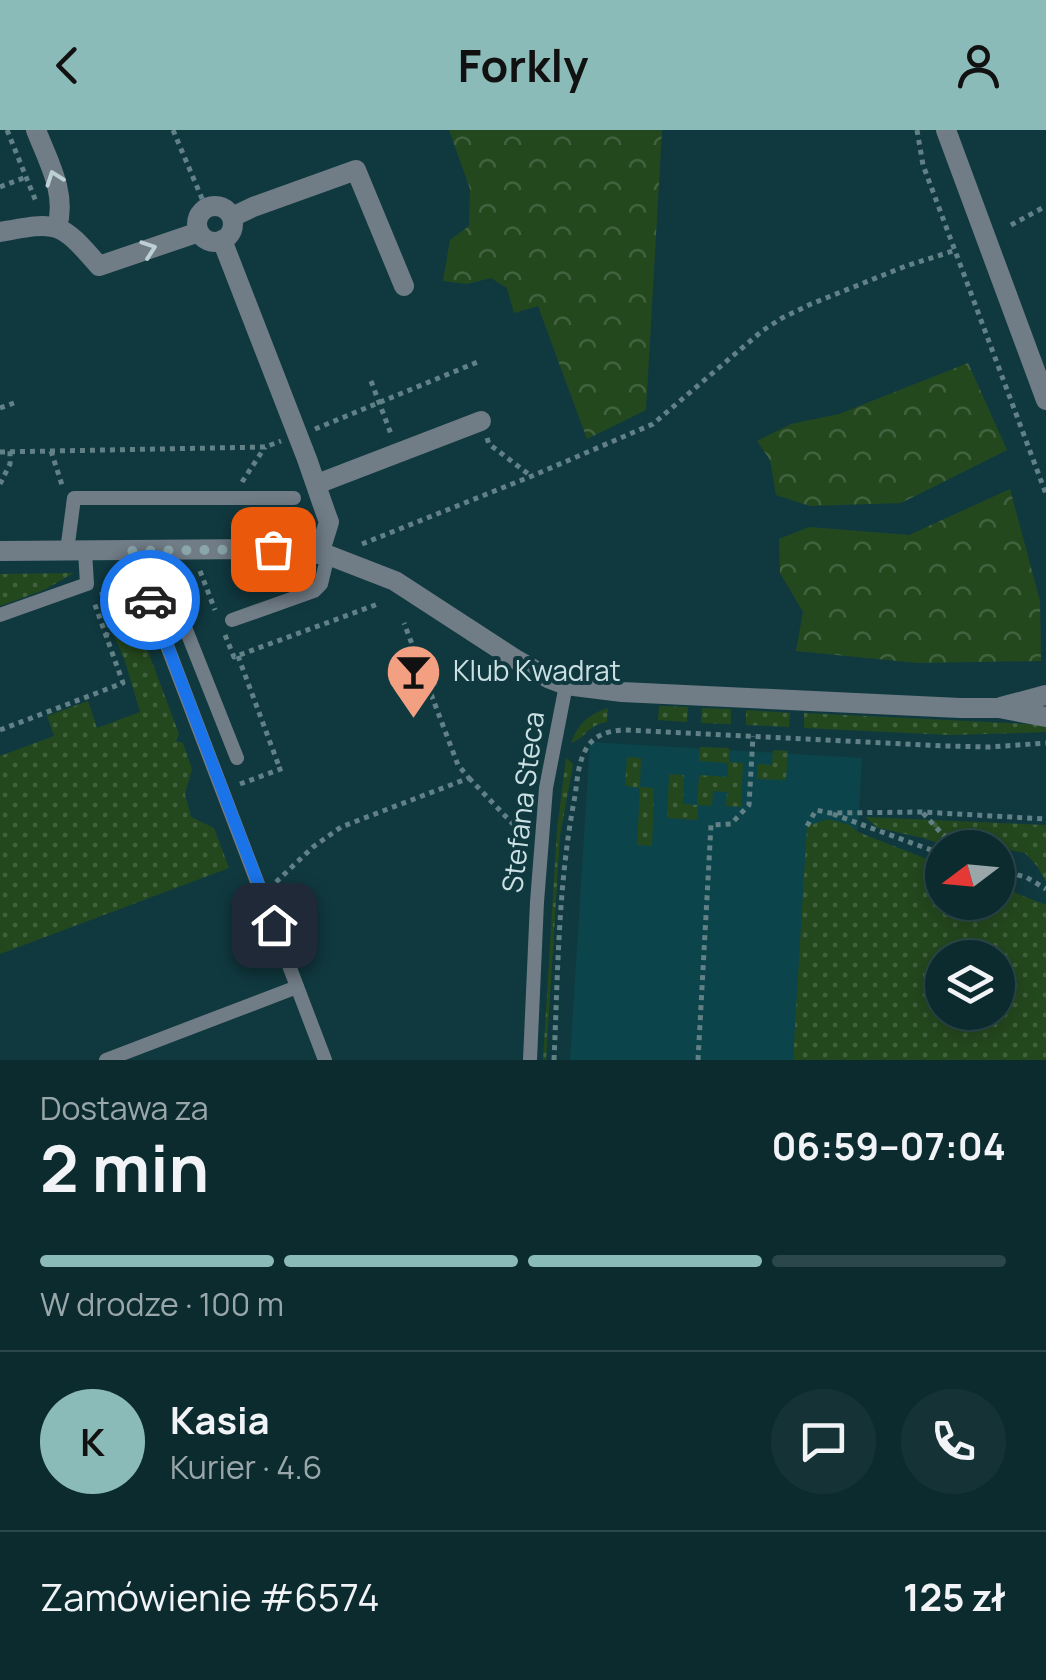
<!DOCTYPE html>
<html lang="pl">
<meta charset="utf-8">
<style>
body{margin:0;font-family:Manrope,sans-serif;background:#153337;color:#f1f3f6;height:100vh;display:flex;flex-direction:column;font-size:38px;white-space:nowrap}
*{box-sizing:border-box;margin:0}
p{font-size:32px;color:#9aa7aa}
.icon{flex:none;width:55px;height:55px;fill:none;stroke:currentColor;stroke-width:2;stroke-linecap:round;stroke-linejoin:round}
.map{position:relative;height:930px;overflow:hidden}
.panel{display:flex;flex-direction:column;background:#0c2b2f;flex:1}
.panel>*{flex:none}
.needle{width:65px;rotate:254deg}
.controls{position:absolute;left:925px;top:700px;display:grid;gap:20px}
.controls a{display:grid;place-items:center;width:90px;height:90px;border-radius:50%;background:#0c2b2f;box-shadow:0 5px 25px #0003,0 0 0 2px #2c474b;font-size:50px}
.pin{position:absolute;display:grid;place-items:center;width:85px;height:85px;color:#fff;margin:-42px;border-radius:20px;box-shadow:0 5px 15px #0006}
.courier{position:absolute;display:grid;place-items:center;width:100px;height:100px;margin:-50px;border:8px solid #1a73e8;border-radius:50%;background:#fff;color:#222;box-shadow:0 2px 12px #0007}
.summary em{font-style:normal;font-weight:700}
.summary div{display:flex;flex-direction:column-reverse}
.summary{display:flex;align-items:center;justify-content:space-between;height:170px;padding:0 40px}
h1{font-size:65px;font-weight:700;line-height:75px}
.bar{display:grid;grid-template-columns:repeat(4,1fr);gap:15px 10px;align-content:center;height:120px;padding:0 40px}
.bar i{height:12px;border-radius:8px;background:#2c474b}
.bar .current{background:#8bbbb9}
.bar p{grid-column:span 4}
.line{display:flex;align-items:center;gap:25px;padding:0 40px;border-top:2px solid #2c474b}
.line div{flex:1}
.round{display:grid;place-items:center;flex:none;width:105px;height:105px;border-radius:52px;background:#153337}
header{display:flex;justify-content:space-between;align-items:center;height:130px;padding:0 40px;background:#8bbbb9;color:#111;font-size:45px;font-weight:700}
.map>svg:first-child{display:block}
.built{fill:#0c444b}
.grass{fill:url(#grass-dots);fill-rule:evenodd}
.forest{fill:url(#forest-crowns)}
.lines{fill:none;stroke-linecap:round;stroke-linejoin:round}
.path{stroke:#618186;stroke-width:5;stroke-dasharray:5 5;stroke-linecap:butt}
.service{stroke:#707c86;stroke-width:14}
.minor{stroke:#707c86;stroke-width:20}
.oneway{stroke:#bdd1d5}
.done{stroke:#8aa6aa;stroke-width:10;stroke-dasharray:0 18}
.route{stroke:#1a73e8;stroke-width:12}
.labels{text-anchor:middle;stroke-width:8;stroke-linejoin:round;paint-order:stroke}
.poi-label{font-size:28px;fill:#cbe0e3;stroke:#10393f;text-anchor:start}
.street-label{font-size:28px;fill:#cbe0e3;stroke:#10393f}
</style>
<header><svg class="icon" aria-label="back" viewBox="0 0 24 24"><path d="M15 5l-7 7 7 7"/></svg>Forkly<svg class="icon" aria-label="person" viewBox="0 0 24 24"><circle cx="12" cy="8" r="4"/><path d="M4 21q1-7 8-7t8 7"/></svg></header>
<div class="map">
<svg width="1046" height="930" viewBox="0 0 1046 930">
<defs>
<pattern id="grass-dots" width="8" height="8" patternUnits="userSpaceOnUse" patternTransform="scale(2.5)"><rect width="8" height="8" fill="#24481e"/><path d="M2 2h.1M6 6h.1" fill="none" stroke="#42623f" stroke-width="1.8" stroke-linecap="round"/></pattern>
<pattern id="forest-crowns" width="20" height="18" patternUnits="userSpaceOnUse" patternTransform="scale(2.5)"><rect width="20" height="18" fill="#24481e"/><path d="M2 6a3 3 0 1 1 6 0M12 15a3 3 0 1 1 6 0" fill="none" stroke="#42623f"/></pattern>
</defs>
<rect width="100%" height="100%" fill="#10393f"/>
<polygon class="built" points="590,612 862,628 845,930 570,930"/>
<g class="grass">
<polygon points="74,443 44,460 0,476 0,444"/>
<polygon points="125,460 179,604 176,611 183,613 192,639 185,664 191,687 214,698 229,738 0,824 0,626 54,606 47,586 88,571 97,598 140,582 125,531 112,501"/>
<polygon points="659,576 688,577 687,592 658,590"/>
<path d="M608 578 607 592C587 595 585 609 571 613 578 594 589 584 608 578Z"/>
<polygon points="702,578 731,579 731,594 701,593"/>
<polygon points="746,580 790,583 789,597 746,595"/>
<polygon points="804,583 1046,595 1046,602 950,605 804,598"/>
<polygon points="700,617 729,618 729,632 743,633 741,677 726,676 727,662 713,661 712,676 698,675 697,690 667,688 669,644 684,645 683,674 697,675 699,645 728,647 728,633 699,631"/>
<polygon points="773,620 788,621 786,650 757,649 758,634 772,635"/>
<polygon points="627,627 641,628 640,657 654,658 652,716 637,715 640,658 625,656"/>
<polygon points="566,628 573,634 560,706 546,930 543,930 557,700"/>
<polygon points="865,687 1046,695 1046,752 1037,736 1025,723 998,718 949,717 923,708 878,698"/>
<path d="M828 689 850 695 858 702 942 735V772H998V756L1046 775V930H793L807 696ZM942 828H998V882H942Z"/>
</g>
<g class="forest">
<polygon points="449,0 662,0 646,280 587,309 538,176 514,183 507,158 491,148 467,154 443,151 450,110 469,96 470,59"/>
<polygon points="968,233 1007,320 901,373 810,376 776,365 770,330 757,311 791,294 839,284"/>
<polygon points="1010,359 1040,471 1041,531 918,533 796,521 803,482 780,443 779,409 809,397 909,405"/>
</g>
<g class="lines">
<g class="path">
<polyline points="7,0 37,74"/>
<polyline points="173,0 206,78"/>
<polyline points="917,0 923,35 1046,364"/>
<polyline points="0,57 26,47"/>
<polyline points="1011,95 1046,76"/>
<polyline points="371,251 391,304"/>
<polyline points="0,278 14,273"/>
<polyline points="315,299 480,231"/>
<polyline points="487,308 489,314 531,346"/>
<polyline points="51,321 62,355"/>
<polyline points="0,322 265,317 281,311"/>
<polyline points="242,352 265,317"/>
<polyline points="0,354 10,334 10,321"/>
<polyline points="362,414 532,346 653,294 762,201 782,188 811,174 906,136 956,120"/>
<polyline points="200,441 215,480"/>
<polyline points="100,465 127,455"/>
<polyline points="225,505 234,527 378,474"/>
<polyline points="106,507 121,458"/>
<polyline points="238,526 280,639"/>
<polyline points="0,600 123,553 94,472"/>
<polyline points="469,648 512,693 522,707"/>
<polyline points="240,654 286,637"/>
<polyline points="923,683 955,718"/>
<polyline points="833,684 942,724"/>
<polyline points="807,696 816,680 830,683 922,682 1046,689"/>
<polyline points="998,740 1026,747 1046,759"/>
<polyline points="276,752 313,717 341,697 469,648 458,635 404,493"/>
<path d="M554 930C558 842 558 753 575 666 577 652 578 634 585 621 593 605 607 601 624 600L945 616 990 617 1046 613"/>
<polyline points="698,930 711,695 731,694 749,675 753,606"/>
</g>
<g class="service">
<polyline points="67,421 74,368 294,368"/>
<polyline points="131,421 325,930"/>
<polyline points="158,422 173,467 237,628"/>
<polyline points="0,485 87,454 85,421"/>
<polyline points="232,490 314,461 321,454 328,425"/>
<polyline points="106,930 297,857"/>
<polyline points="530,930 537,772 546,658 566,555"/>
</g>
<g class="minor">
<path d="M36 0C48 31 67 63 57 97"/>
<polyline points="946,0 1046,270"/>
<circle cx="215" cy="94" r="18"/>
<polyline points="232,87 253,77 356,40 404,156"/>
<path d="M0 102C58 91 60 91 99 136L199 102"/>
<polyline points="222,110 307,329 326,384 329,392 319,424"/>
<polyline points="317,354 481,291"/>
<polyline points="0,421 273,419 328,425 395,451 515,529 550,549 566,555 622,562 960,578 999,578 1046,587"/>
<polyline points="1001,577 1046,565"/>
</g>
</g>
<defs><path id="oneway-chevron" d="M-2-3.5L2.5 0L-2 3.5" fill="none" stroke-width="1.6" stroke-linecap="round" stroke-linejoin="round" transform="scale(2.5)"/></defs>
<g class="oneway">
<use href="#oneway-chevron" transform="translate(54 48) rotate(-110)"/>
<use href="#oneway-chevron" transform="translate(149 119) rotate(-19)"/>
</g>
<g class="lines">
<polyline class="done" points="150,470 131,421 273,419"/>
<polyline class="route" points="150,470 274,795"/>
</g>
<defs>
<symbol id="bar-pin" viewBox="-11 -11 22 30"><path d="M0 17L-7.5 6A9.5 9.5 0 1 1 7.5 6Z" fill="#f2a081" stroke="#10393f"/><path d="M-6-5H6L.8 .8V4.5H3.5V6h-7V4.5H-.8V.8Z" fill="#111"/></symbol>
</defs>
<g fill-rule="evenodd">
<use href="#bar-pin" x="382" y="510" width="63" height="86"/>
</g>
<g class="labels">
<g class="poi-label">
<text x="453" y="551">Klub Kwadrat</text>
</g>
<g class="street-label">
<text transform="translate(523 672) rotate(-83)" y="10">Stefana Steca</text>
</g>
</g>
</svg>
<div class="controls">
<a><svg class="needle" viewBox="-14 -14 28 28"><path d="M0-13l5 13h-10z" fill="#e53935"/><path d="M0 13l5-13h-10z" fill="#9aa7aa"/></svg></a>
<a><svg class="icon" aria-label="layers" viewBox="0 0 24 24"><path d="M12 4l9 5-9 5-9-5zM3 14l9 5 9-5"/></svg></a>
</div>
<div class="pin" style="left:273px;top:419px;background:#ea580c"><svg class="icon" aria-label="bag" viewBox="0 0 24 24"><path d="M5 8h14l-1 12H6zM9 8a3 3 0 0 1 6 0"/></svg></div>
<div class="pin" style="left:274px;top:795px;background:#1f2937"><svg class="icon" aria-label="home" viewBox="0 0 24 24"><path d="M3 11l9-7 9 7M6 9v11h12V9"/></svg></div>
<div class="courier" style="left:150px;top:470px"><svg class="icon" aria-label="car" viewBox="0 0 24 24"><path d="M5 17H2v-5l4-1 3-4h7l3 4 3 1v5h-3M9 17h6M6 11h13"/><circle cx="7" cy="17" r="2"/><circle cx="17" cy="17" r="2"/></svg></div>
</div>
<section class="panel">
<div class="summary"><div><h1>2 min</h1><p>Dostawa za</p></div><em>06:59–07:04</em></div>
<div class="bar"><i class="current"></i><i class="current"></i><i class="current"></i><i></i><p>W drodze · 100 m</p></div>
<div class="line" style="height:180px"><b class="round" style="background:#8bbbb9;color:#111">K</b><div><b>Kasia</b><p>Kurier · 4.6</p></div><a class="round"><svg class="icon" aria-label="chat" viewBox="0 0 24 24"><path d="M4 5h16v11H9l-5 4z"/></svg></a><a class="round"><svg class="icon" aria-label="phone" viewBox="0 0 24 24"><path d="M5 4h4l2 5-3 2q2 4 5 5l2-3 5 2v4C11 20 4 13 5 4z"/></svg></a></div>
<div class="line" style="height:130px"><div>Zamówienie #6574</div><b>125 zł</b></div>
</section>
